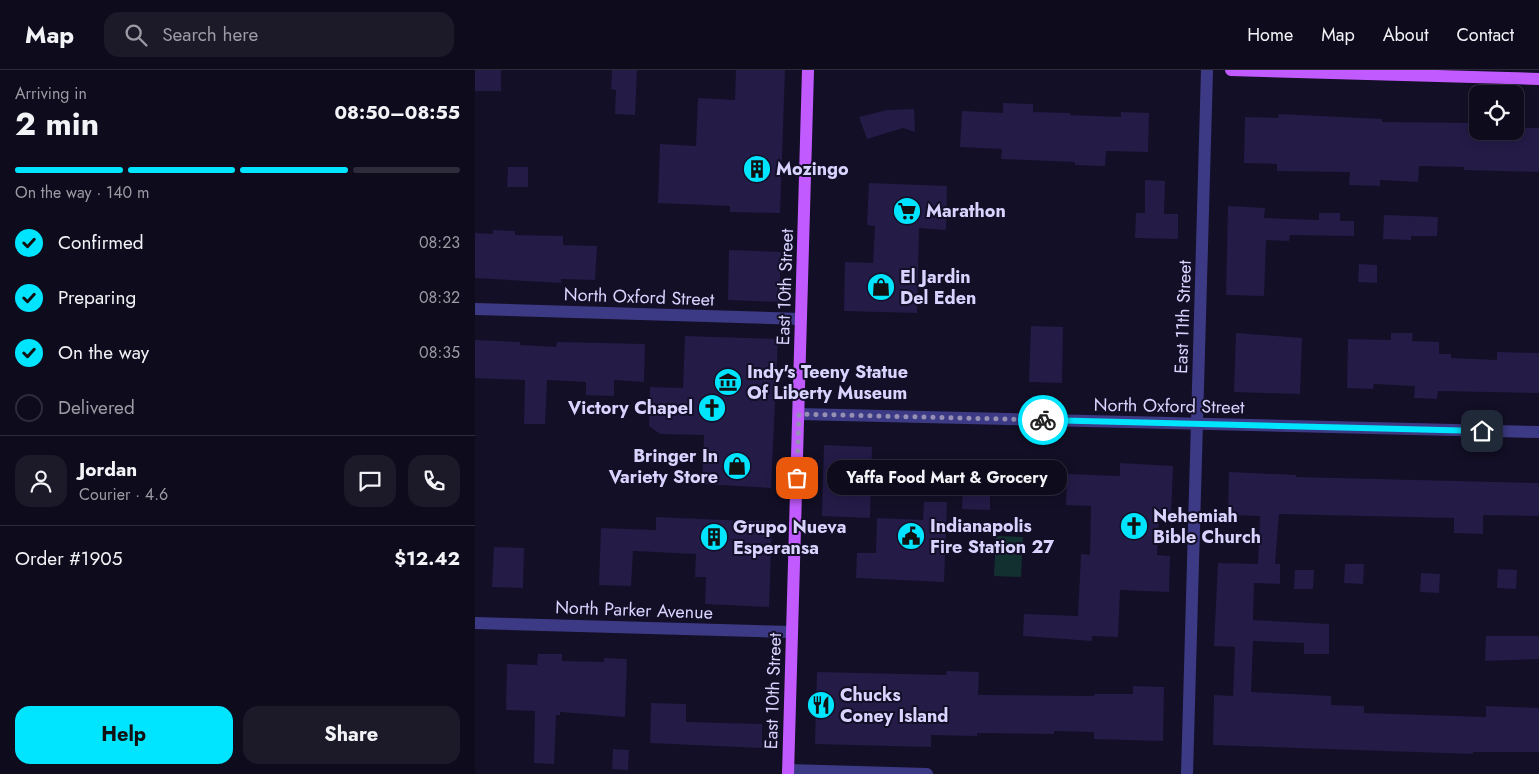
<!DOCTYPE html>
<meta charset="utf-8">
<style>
body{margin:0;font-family:Jost,sans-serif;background:#1c1929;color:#f1f3f6;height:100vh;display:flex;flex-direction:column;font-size:19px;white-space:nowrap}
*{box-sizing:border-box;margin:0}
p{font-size:16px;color:#9b9ba3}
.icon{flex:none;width:28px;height:28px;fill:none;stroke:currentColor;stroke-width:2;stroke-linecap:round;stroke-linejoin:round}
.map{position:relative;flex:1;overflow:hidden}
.details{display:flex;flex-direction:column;background:#0e0b1c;width:475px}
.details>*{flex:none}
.tools{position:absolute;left:994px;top:15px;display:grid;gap:10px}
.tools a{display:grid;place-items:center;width:55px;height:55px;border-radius:10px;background:#0e0b1c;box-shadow:0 2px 12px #0003,0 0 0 1px #2e2b3b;font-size:25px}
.pin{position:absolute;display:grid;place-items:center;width:42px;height:42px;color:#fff;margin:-21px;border-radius:10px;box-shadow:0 2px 8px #0006}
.courier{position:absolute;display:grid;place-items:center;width:50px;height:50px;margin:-25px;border:4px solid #00e5ff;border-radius:50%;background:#fff;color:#222;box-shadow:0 1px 6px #0007}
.bubble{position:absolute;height:35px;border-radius:15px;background:#0e0b1c;box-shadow:0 2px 12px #0003,0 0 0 1px #2e2b3b;font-size:16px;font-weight:700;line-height:35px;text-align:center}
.summary em{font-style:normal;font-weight:700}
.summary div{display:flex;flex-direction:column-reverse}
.summary{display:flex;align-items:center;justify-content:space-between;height:85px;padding:0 15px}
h1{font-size:32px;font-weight:700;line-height:38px}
.bar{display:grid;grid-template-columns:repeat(4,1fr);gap:8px 5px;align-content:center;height:60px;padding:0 15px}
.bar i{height:6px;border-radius:4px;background:#2e2b3b}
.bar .active{background:#00e5ff}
.bar p{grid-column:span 4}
.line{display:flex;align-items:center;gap:12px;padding:0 15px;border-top:1px solid #2e2b3b}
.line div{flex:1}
.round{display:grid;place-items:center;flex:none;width:52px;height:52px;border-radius:15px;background:#1c1929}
ol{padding:0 15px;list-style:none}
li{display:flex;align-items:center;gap:15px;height:55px}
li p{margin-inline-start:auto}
li .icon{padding:5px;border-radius:50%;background:#00e5ff;color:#111;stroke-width:4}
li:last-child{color:#9b9ba3}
li i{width:28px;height:28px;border:2px solid #2e2b3b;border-radius:50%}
.action{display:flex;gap:10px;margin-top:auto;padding:10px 15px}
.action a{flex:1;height:58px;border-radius:15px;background:#00e5ff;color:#111;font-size:20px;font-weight:700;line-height:58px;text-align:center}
.action a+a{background:#1c1929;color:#f1f3f6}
header{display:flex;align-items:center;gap:30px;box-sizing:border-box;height:70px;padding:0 25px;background:#0e0b1c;border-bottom:1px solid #2e2b3b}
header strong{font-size:24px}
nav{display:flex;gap:28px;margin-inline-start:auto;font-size:18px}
.search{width:350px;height:45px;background:#1c1929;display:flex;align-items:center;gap:12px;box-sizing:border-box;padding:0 18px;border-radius:15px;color:#9b9ba3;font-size:19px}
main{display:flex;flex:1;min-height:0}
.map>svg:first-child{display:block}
.green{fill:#12302f}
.building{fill:#241b47}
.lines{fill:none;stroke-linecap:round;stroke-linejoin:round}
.minor{stroke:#3d3a85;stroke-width:12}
.major{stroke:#c25bff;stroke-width:12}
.done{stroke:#948fb3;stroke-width:5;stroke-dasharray:0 9}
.route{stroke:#00e5ff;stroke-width:6}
.labels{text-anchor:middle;stroke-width:4;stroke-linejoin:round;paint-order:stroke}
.poi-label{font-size:18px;font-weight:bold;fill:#d9d4ff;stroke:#130f26;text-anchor:start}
.street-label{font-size:18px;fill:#d9d4ff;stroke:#130f26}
</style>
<header>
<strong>Map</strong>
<div class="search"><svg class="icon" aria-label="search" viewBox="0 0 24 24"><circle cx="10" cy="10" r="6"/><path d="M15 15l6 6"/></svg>Search here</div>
<nav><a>Home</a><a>Map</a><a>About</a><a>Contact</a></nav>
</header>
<main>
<section class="details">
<div class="summary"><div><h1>2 min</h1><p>Arriving in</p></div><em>08:50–08:55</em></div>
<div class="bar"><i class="active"></i><i class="active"></i><i class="active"></i><i></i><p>On the way · 140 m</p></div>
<ol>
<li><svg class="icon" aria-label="check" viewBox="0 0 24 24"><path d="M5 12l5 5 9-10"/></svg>Confirmed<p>08:23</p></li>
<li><svg class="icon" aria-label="check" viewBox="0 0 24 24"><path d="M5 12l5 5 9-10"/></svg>Preparing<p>08:32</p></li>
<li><svg class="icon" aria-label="check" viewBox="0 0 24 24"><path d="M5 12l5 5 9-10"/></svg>On the way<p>08:35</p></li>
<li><i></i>Delivered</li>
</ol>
<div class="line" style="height:90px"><a class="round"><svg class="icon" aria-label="person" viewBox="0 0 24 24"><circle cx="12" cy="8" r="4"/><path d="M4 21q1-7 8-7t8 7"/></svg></a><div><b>Jordan</b><p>Courier · 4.6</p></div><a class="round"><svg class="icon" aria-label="chat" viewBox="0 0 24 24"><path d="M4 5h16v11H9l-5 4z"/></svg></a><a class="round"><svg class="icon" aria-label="phone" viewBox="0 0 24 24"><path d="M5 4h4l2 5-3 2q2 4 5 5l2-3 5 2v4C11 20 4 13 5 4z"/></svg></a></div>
<div class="line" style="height:65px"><div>Order #1905</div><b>$12.42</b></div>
<div class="action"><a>Help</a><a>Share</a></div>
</section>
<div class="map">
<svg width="1064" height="704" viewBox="0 0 1064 704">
<rect width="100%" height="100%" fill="#130f26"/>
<polygon class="green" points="521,466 548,467 546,507 519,506"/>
<g class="building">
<rect x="0" y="0" width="26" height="21"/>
<polygon points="137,0 162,0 160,45 140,44 141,20 136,19"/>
<polygon points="261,0 310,0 305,143 255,142 255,136 183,133 185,74 221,76 223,28 260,30"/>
<polygon points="528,33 558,34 558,42 595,43 595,45 646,47 646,42 674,43 673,82 631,81 630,96 600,95 600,92 526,89 527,79 485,77 487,41 528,43"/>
<polygon points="439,39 440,62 428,58 392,69 384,47 412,40"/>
<polygon points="804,44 907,49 907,52 1002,53 1002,61 1040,61 1040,58 1064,58 1064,102 989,100 989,97 944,96 943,112 905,110 905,116 874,115 875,102 802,101 802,94 769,93 770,47 803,48"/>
<polygon points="33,97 53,97 53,117 32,117"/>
<polygon points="670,110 690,111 689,144 703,144 703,169 660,168 661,143 670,143"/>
<polygon points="394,113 472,116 471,160 444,158 442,243 369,241 370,192 398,193 400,156 392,155"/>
<polygon points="753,136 790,138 789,148 844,150 844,143 865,143 865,151 879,151 879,166 815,165 814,171 791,170 789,226 751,225"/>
<polygon points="909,145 963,147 962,166 936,166 936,170 908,169"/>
<polygon points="18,160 40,161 40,165 88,166 88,175 122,176 120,210 86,209 86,213 0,208 0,163 18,164"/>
<polygon points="254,180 306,182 304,232 253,230"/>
<polygon points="884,194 902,195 902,213 883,212"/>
<polygon points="556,256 588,257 587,313 554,312"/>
<polygon points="761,263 827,268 825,324 759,322"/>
<polygon points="916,263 938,263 937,271 964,272 964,284 976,284 976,288 1022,290 1022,282 1064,283 1064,323 963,321 962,329 939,328 940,316 899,314 898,319 872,318 873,269 916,270"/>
<polygon points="210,266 303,269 296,418 227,414 229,365 185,364 174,356 175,317 208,318"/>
<polygon points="0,270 45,272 45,275 81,277 82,272 170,274 169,312 139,310 139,326 111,325 111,312 72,310 70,354 49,354 50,310 0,308"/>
<polygon points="349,375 397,377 395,448 347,446"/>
<polygon points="489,389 517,390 516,395 554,397 553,426 515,424 515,440 487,439"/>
<polygon points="645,393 698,396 696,448 684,448 682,485 695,486 694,522 645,520 643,567 617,566 617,571 548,566 549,544 603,546 606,484 615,485 616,436 591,435 592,404 645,406"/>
<polygon points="754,402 821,405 821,407 1064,413 1064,446 1008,445 1008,464 979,463 979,448 804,444 800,494 805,494 805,514 779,513 778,550 854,554 854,584 829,584 829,573 778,571 776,622 856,626 856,635 889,636 889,643 1011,647 1011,636 1064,638 1064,682 998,682 998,684 738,675 739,625 758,626 760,577 739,576 743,493 783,494 785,446 753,445"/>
<polygon points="449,432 472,432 469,512 381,508 382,483 401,483 402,448 448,450"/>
<polygon points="181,447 297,452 294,537 230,534 231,507 220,507 221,484 158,481 156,516 124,515 126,458 181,460"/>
<polygon points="19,477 49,478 48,518 17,517"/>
<polygon points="870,494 889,494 888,514 869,513"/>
<polygon points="1023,499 1042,500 1041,519 1022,518"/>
<polygon points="820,500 839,500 838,519 819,519"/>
<polygon points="946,503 965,504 964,523 945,522"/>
<polygon points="1011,566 1064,566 1064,589 1010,591"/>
<polygon points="63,584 87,584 87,591 129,592 129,588 152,589 150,647 85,642 85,645 81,645 79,694 59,693 60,641 31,640 32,594 62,595"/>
<polygon points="472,601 504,602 503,625 619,626 620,624 658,624 658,616 689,617 688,671 619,669 619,662 579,661 579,664 502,663 502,666 456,665 456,677 340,674 342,602 471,605"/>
<polygon points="176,633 211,634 211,652 287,654 287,678 175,673"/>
<polygon points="138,679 154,680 153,700 137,699"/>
</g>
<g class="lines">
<g class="minor">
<polyline points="0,239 326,249"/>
<polyline points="324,344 1064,362"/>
<polyline points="0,553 317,562"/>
<polyline points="313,700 452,704"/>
<polyline points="712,704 732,0"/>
</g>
<g class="major">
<polyline points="756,0 1064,9"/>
<polyline points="313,704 333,0"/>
</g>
</g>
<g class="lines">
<polyline class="done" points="322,408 324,344 568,350"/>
<polyline class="route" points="568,350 1007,361"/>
</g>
<defs>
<symbol id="building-disc" viewBox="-11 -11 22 22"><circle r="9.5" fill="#00e5ff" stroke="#130f26"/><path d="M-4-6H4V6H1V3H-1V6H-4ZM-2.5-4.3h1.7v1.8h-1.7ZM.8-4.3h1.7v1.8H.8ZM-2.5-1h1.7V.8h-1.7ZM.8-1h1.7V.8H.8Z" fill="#111"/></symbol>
<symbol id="supermarket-disc" viewBox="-11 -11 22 22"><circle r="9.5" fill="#00e5ff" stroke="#130f26"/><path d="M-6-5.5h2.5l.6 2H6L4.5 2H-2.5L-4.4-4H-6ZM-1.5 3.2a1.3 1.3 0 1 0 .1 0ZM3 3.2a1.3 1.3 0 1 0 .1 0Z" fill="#111"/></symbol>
<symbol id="shop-disc" viewBox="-11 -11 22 22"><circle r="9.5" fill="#00e5ff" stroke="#130f26"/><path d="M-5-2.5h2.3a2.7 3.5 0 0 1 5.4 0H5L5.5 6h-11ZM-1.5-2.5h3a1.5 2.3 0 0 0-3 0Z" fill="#111"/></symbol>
<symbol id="museum-disc" viewBox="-11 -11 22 22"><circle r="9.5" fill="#00e5ff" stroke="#130f26"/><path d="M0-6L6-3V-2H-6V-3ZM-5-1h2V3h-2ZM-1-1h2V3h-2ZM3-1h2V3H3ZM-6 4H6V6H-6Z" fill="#111"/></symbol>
<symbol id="church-disc" viewBox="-11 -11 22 22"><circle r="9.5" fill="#00e5ff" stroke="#130f26"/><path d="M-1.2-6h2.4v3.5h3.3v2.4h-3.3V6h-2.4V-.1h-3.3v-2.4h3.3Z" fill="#111"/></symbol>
<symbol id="civic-disc" viewBox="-11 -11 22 22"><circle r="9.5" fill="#00e5ff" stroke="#130f26"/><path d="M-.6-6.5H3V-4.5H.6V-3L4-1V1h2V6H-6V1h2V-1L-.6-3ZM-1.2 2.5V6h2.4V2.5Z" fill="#111"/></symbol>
<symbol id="restaurant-disc" viewBox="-11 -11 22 22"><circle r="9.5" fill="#00e5ff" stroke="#130f26"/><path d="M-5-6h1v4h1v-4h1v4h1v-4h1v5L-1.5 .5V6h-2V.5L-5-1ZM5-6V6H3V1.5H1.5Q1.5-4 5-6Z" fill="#111"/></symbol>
</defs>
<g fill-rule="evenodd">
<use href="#building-disc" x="266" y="83" width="32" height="32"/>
<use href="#supermarket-disc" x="416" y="125" width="32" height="32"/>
<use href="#shop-disc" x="390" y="201" width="32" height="32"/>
<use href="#museum-disc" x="237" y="296" width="32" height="32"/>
<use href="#church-disc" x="221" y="322" width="32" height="32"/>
<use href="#shop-disc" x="246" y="380" width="32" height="32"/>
<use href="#church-disc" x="643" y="440" width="32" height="32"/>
<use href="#civic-disc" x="420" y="450" width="32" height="32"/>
<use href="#building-disc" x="223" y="451" width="32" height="32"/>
<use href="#restaurant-disc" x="330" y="619" width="32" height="32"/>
</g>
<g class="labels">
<g class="poi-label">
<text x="301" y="105">Mozingo</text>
<text x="451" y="147">Marathon</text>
<text x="425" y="213">El Jardin<tspan x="425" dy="21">Del Eden</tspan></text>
<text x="272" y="308">Indy's Teeny Statue<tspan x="272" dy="21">Of Liberty Museum</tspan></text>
<text x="218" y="344" text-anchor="end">Victory Chapel</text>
<text x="243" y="392" text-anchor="end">Bringer In<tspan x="243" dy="21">Variety Store</tspan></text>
<text x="678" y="452">Nehemiah<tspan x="678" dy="21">Bible Church</tspan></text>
<text x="455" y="462">Indianapolis<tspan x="455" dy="21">Fire Station 27</tspan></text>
<text x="258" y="463">Grupo Nueva<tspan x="258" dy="21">Esperansa</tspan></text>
<text x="365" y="631">Chucks<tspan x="365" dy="21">Coney Island</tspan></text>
</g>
<g class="street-label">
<text transform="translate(310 217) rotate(-88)" y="6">East 10th Street</text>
<text transform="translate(164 227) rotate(2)" y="6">North Oxford Street</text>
<text transform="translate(708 247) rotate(-88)" y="6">East 11th Street</text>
<text transform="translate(694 336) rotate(1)" y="6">North Oxford Street</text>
<text transform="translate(159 540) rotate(2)" y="6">North Parker Avenue</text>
<text transform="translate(298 621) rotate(-88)" y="6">East 10th Street</text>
</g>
</g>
</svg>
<div class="tools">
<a><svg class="icon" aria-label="locate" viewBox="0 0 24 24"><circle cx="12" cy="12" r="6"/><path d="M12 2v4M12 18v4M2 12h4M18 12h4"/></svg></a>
</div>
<div class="pin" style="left:322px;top:408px;background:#ea580c"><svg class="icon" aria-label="bag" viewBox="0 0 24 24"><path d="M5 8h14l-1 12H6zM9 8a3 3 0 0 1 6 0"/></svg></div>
<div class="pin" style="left:1007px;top:361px;background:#1f2937"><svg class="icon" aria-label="home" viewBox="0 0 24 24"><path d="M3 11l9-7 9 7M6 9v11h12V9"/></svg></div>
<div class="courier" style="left:568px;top:350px"><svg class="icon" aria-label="bike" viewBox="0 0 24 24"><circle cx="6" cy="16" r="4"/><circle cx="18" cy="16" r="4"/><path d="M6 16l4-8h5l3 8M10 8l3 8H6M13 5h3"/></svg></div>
<div class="bubble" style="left:352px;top:390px;width:240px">Yaffa Food Mart &amp; Grocery</div>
</div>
</main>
